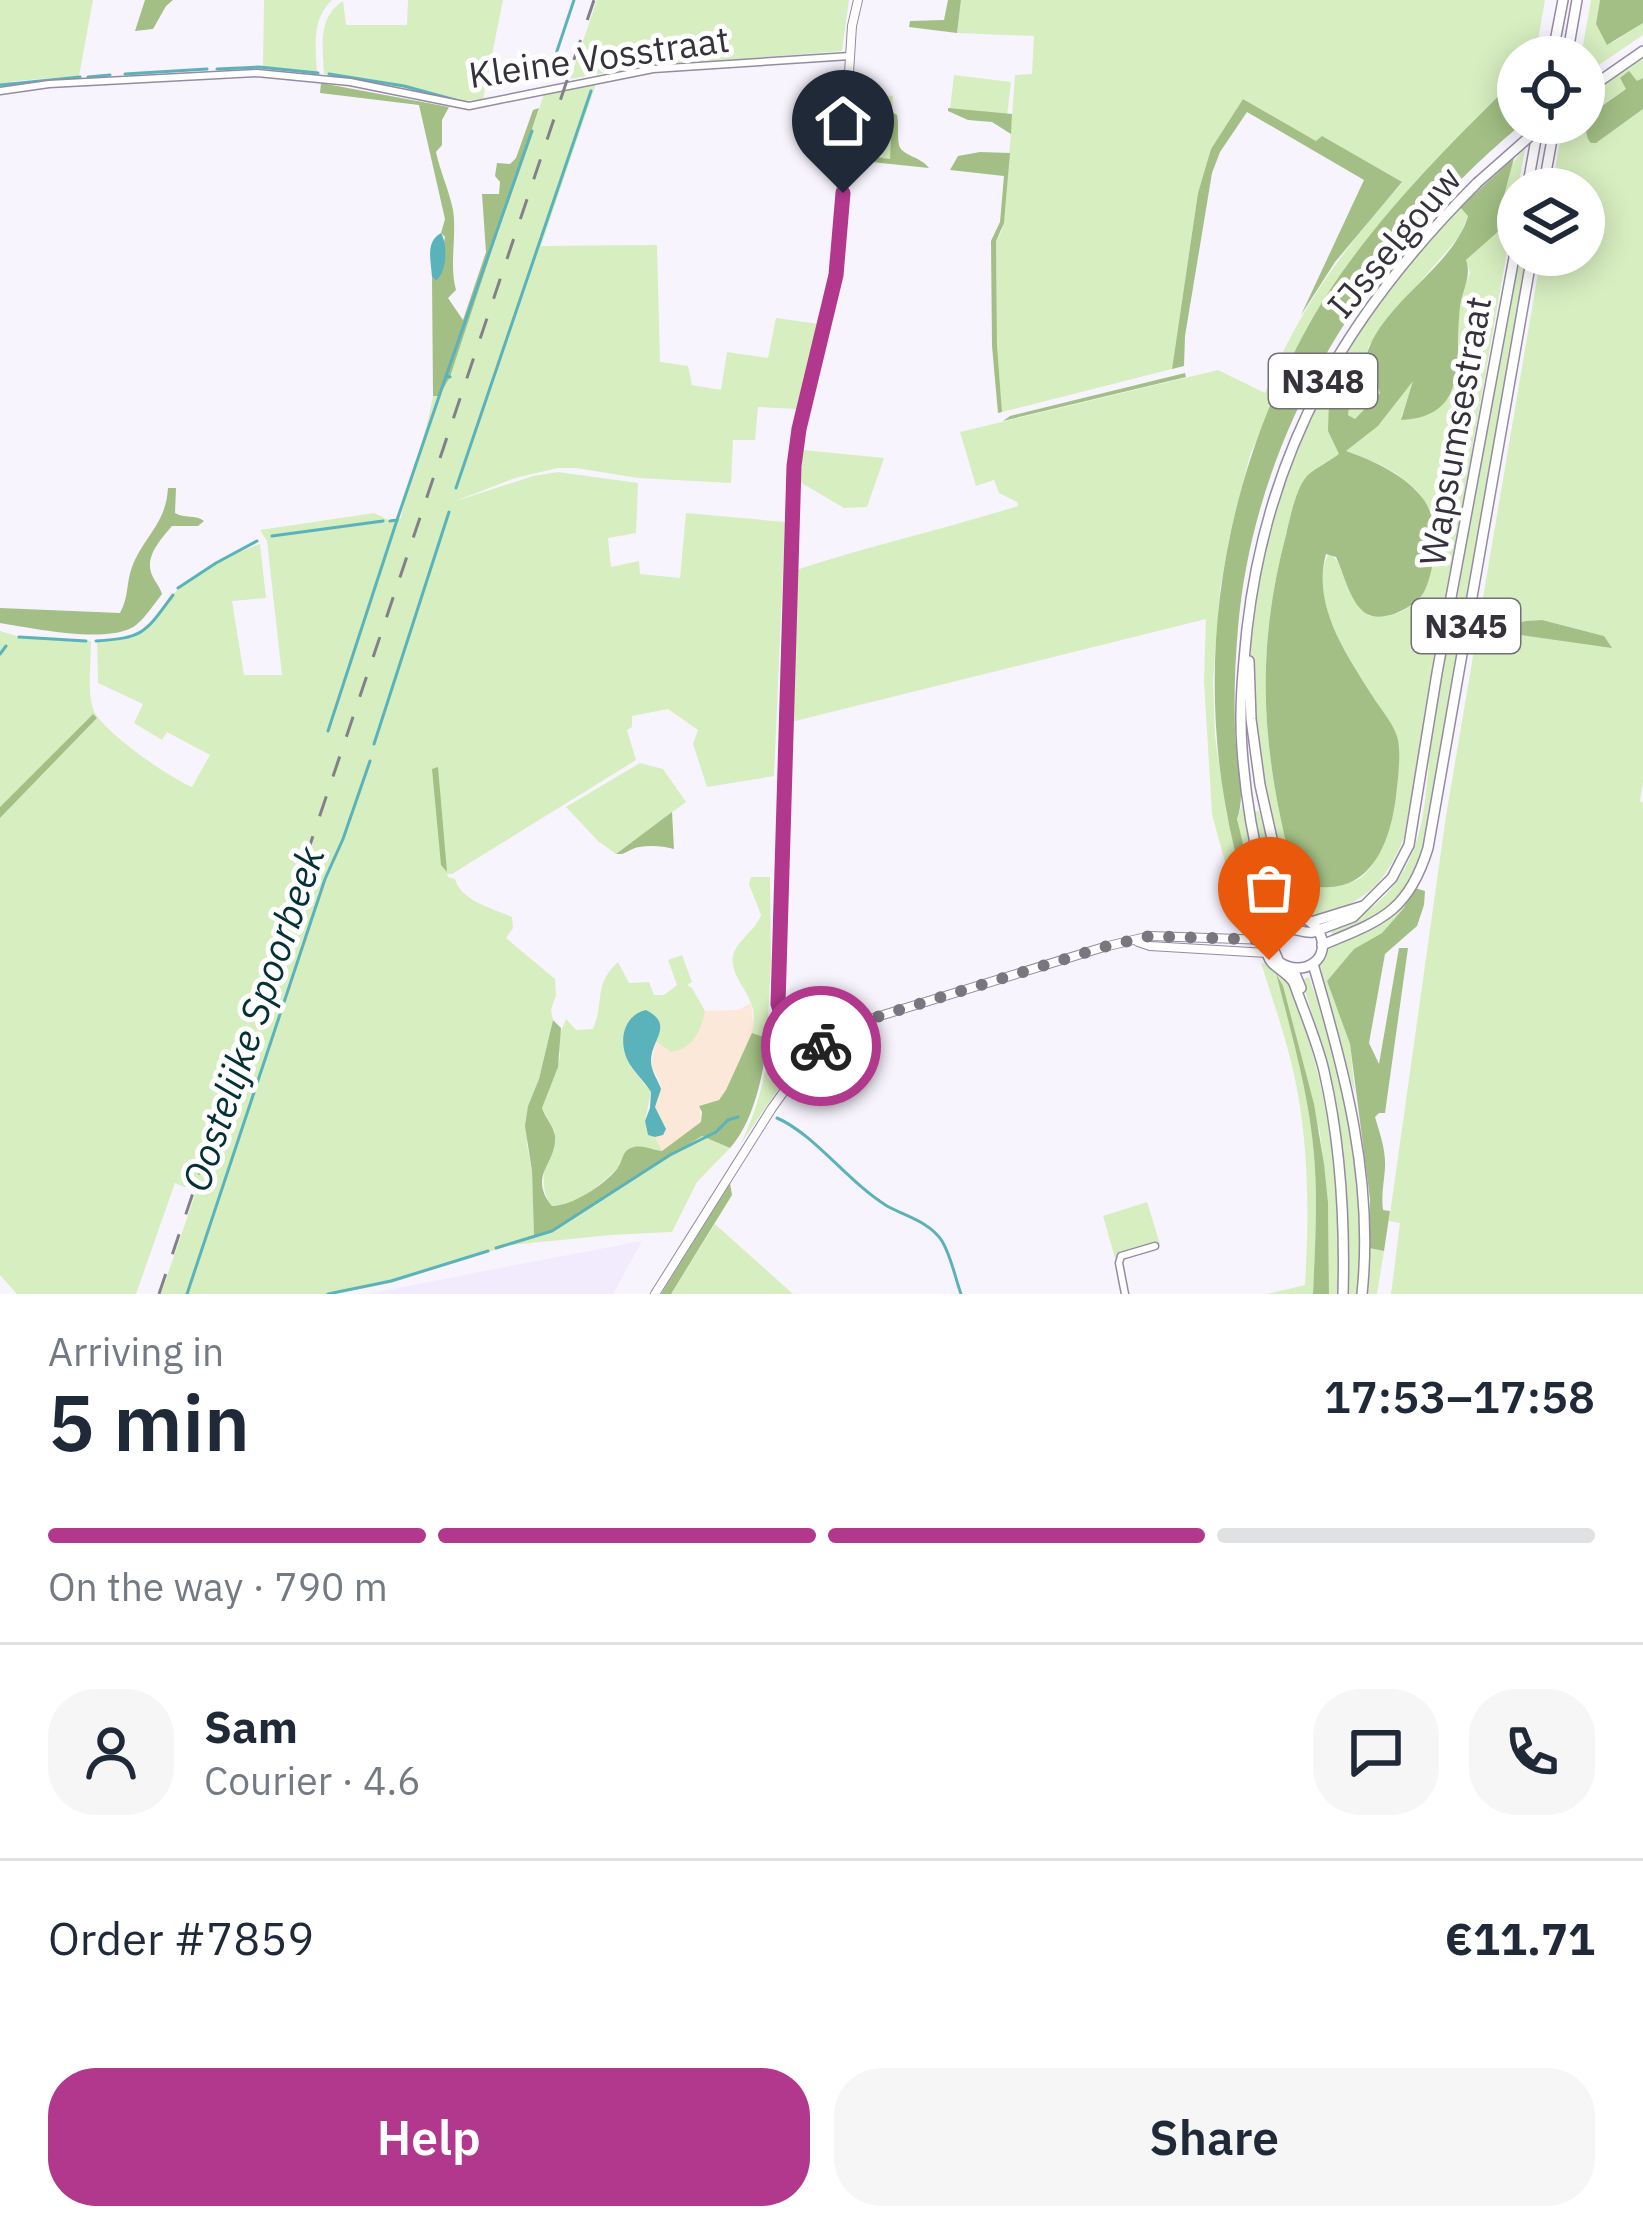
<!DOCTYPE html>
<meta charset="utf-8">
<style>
body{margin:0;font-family:"IBM Plex Sans",sans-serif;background:#f6f6f7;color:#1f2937;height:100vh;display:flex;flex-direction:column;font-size:45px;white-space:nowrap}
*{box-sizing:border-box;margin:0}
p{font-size:39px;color:#747a83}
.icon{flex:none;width:66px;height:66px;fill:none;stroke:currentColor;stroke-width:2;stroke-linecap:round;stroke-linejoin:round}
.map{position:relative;height:1294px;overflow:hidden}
.side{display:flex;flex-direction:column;background:#fff;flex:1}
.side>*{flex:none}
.controls{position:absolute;left:1497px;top:36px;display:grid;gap:24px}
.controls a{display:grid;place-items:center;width:108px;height:108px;border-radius:50%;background:#fff;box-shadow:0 6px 30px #0003;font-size:60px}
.pin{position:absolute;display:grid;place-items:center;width:102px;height:102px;color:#fff;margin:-123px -51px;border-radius:50% 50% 50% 0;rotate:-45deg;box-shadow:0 0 12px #0007}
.pin .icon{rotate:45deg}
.courier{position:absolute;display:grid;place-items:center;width:120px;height:120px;margin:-60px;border:9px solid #b1388c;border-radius:50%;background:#fff;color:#222;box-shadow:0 3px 15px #0007}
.headline em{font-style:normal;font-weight:600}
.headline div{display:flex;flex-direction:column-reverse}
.headline{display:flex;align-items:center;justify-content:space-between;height:204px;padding:0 48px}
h1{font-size:78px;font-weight:600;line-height:90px}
.bar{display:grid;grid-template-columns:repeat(4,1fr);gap:18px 12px;align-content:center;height:144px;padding:0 48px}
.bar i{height:15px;border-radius:9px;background:#e0e1e3}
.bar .active{background:#b1388c}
.bar p{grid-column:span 4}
.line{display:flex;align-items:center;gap:30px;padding:0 48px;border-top:3px solid #e0e1e3}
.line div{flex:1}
.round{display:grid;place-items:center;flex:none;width:126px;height:126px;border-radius:48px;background:#f6f6f7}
.button{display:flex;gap:24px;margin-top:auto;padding:24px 48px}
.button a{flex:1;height:138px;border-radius:48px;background:#b1388c;color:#fff;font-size:48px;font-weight:600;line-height:138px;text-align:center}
.button a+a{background:#f6f6f7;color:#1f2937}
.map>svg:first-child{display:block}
.built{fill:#f2eafd}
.education{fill:#fbe8d8}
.green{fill:#d7eec0;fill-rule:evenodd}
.forest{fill:#a3bf85}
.water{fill:#5ab3bb}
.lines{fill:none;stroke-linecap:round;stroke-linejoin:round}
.stream{stroke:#5ab3bb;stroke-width:3}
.minor-casing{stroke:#958ba2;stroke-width:9}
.tertiary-casing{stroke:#958ba2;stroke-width:10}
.primary-casing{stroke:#958ba2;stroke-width:12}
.trunk-casing{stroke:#958ba2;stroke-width:12}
.minor{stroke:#fff;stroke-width:6}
.tertiary{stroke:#fff;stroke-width:8}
.primary{stroke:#fff;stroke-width:9}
.trunk{stroke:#fff;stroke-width:9}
.rail{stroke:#84808a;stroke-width:3;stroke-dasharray:21 21;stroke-linecap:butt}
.primary-bridge-casing{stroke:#958ba2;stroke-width:12;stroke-linecap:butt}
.primary-bridge{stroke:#fff;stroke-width:9}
.done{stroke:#7a7680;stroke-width:12;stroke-dasharray:0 21.6}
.route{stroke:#b1388c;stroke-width:15}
.labels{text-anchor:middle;stroke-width:10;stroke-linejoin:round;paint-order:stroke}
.shield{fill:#fff;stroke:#727076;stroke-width:3}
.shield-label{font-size:33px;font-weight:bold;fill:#36323c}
.street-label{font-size:36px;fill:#36323c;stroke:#fff}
.water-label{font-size:39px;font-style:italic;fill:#043135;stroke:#fff}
</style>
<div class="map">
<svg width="1643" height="1294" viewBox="0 0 1643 1294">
<rect width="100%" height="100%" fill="#f8f4fe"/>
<polygon class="built" points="642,1241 613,1294 367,1294 510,1266"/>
<polygon class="education" points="751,1003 754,1029 726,1090 719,1100 700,1105 701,1123 662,1151 655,1137 663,1135 655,1108 660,1083 651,1065 656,1041 705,1011 738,1010"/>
<g class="green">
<polygon points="0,0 93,0 79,76 15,81 0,85"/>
<path d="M264 0H332C311 20 316 46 317 73L263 69Z"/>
<path d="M408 0H503L483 99 464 101 324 74C323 46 317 18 343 1L346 25H407Z"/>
<polygon points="597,0 849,0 842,51 631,68 570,79"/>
<path d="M961 0H1545L1535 57H1518V77L1473 121 1391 212 1311 320 1250 455 1229 539 1220 590 1213 680 1215 736 1226 812 1249 906 1237 819 1242 805 1273 922C1268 936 1259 938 1245 937L1212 814 1204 680 1206 619 791 722 796 570C869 546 944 529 1018 506L1017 502 999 493 994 480 976 486 960 432 1218 370 1265 393C1296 313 1345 246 1402 183L1316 141 1243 99 1211 149 1198 193 1172 369 1002 412 997 345 996 241 1002 230 1005 213 1015 75 1032 74 1034 36 957 33Z"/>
<polygon points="1591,0 1600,0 1596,24 1612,43 1643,23 1643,35 1584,75 1584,57 1581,57"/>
<path d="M1643 57V78L1637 82 1620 78 1627 88 1601 106 1596 143 1643 109V782L1640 801 1643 803V1294H1391L1400 1223 1389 1221 1446 816 1541 255H1584V189H1552L1563 123H1584V99ZM1542 620 1604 636 1490 629 1526 621Z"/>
<polygon points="954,75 1011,82 1007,116 950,109"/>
<path d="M597 81 541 246 657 245 660 362 688 366 692 385 721 390 727 352 768 358 776 318 819 324 798 409 758 407 755 440H733L731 483 638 478 576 468H558L515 478 453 502 533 476 558 472 638 483 636 533 608 538 611 567 639 561 640 574 680 578 686 513 785 522 774 776 707 787 693 744 698 730 668 709 632 716V727L627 730 636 760 452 874H447L448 877 455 879C461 901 492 908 512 917L513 928 506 938 555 979 556 995 551 1010 553 1020 539 1079 528 1106 527 1145 532 1171 534 1236 552 1230 581 1213 702 1136 730 1148 697 1182 672 1232 611 1235 511 1245 391 1283 334 1294H161L196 1192 175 1183 136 1294H17L0 1275V818L97 718 92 715 0 807V631L17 636 91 641C91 662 87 688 93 709 100 730 171 779 192 787L210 755 167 732 162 740 134 723 143 704 98 683 97 640C161 644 145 616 185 583 206 565 234 553 260 544L266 598 232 601 244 675H282L267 541 260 530 374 513 389 520 401 518C409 476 426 438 433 396H439L450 377 544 94Z"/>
<polygon points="856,94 893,96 890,159 874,157 874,151 867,156 852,155"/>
<path d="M1525 149 1404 838C1384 886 1365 901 1316 918 1310 916 1306 915 1301 910 1286 893 1274 837 1269 815 1255 750 1246 681 1253 615 1269 460 1351 316 1460 207L1468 215 1460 236 1392 314 1368 347 1380 393 1355 419 1348 415 1350 400 1328 431 1340 454C1330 461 1317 466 1309 475 1296 487 1290 518 1286 535 1253 659 1263 760 1296 882 1318 884 1340 890 1360 878 1388 862 1405 768 1397 738 1394 727 1386 716 1379 706 1355 668 1304 599 1329 553 1346 564 1351 598 1369 616 1413 620 1428 592 1433 553 1435 535 1434 515 1423 499 1407 475 1372 458 1344 452L1378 426 1417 375 1401 417 1428 415 1444 403 1459 365V314L1463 291 1470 273 1466 260 1501 229C1503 201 1502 168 1525 149Z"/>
<path d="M1518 255H1527L1423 856 1399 900 1372 922 1333 937 1331 929C1367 916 1394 894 1410 858 1430 818 1427 750 1435 705 1439 681 1446 658 1450 634 1473 507 1495 381 1518 255Z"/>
<polygon points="803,450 884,458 867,507 844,508 800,482"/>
<polygon points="640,763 663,769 686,802 616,854 598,841 566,807"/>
<polygon points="1259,811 1287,910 1280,912 1268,878 1254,812"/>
<path d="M751 877H770L771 961 767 1038 752 1033C754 1024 755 1013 751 1003 746 988 730 974 733 956 736 941 756 930 761 915L749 884Z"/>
<path d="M1410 897 1403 909 1382 933 1354 949 1327 981 1350 1044 1355 1094 1317 970C1327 935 1343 943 1370 929 1386 922 1398 909 1410 897Z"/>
<path d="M682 955 692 982 687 985 692 988 705 1011C700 1032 694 1048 671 1052L656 1041 661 1025 630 1066 651 1092 645 1121 648 1135 655 1137 662 1151 638 1147C616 1170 585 1205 552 1206 535 1184 548 1157 555 1132L542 1108 560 1057 559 1036 566 1019 576 1030 593 1029C605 1000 593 985 618 962L629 983 649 982 654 995H664L677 985 668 960Z"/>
<path d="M1261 963 1267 964 1276 973C1291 1033 1309 1093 1314 1155 1318 1201 1315 1247 1313 1294H1267L1305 1285C1309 1219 1309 1154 1297 1089 1289 1046 1274 1004 1261 963Z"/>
<path d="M1279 976 1290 982C1329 1088 1341 1182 1339 1294H1329L1328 1202 1320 1133Z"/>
<path d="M1309 977C1347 1079 1368 1185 1358 1294H1347C1350 1228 1346 1163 1334 1098 1326 1058 1313 1019 1302 980Z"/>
<path d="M775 1008 796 1055V1063L740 1145C762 1102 769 1057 775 1008Z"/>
<polygon points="1147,1202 1160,1244 1115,1258 1103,1216"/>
<polygon points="715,1224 793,1294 671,1294"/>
<polygon points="1369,1248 1384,1251 1377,1294 1366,1294"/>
</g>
<g class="forest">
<polygon points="145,0 173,0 166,6 153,29 135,31"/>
<polygon points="948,0 961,0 957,33 909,27 910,21 944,20"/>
<polygon points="1600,0 1643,0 1643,23 1607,45 1596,24"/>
<path d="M1629 71 1637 81 1643 78V109L1596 143H1591C1584 136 1586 124 1589 115L1626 89 1620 78Z"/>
<path d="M1518 77V123H1523C1371 249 1255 428 1238 628 1235 662 1234 695 1235 729 1235 757 1247 792 1237 819L1262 922 1257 926C1246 900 1241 874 1234 847 1191 668 1221 480 1312 319 1362 232 1446 147 1518 77Z"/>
<path d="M321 83 449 107 442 120V145L436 152C440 171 449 190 453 210 457 236 449 265 456 290L448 298 463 320 486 252 482 194H499L500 182 495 176 497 163 510 164 516 158 533 110 539 108 450 377 439 396H433L432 277 436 281 445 237 441 233 445 219 419 105 320 93Z"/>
<polygon points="1243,99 1316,141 1322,136 1402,182 1335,262 1301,315 1364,180 1247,112 1220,152 1212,173 1185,336 1184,366 1172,369 1198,193 1211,149"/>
<polygon points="948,108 1012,114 1011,134 992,122 968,120 948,111"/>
<path d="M892 112 897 115C899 125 897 136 899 145 902 156 920 156 929 168L852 160V155L867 156 871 150H874L875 157 890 159Z"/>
<polygon points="980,152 1010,153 1004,223 996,241 997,345 1002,412 998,413 992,346 991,241 1000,222 1004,176 950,170 958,156"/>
<path d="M1514 158 1503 199 1501 229 1466 260C1472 277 1462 290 1460 307 1454 355 1472 417 1401 420L1413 381 1378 426 1346 451C1374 461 1406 475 1424 500 1440 523 1436 568 1424 592 1417 603 1406 609 1394 614 1386 616 1375 619 1367 614 1350 604 1344 573 1336 557L1326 554C1311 607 1349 658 1375 700 1383 712 1395 726 1398 740 1401 757 1398 778 1396 796 1389 853 1364 904 1296 882 1263 760 1253 659 1286 535 1290 518 1296 487 1308 475 1317 467 1330 461 1339 454L1328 431 1329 400 1336 393 1345 395 1350 400 1348 415 1355 419 1380 393 1367 354C1382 303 1454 266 1468 216L1460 207Z"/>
<polygon points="1185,373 1186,377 1003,421 1010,416"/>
<path d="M168 488H176L175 513C184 519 196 514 204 521L198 526H172C161 539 144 557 152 575 155 582 160 587 162 594 154 604 146 617 136 625 111 645 31 628 0 623V608L120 613C129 597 126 583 132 567 144 536 166 524 168 488Z"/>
<polygon points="1542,620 1604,636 1612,648 1486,630 1526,621"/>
<polygon points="93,714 97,718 0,818 0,807"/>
<polygon points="438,767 447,872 441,865 432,769"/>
<path d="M672 812 674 849C663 846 651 845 639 847 628 849 627 855 616 854Z"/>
<path d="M1415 888 1425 891 1424 905 1417 926 1385 954 1369 1043 1379 1064 1399 948H1408L1385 1113H1379L1375 1117C1380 1134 1386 1150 1385 1168 1384 1183 1381 1195 1383 1210L1390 1211 1384 1251 1369 1248 1370 1199 1350 1044 1327 981 1354 949 1382 933 1403 909Z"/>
<path d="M1276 973 1283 986 1314 1104 1324 1164 1328 1202 1329 1294H1313C1315 1247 1318 1201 1314 1155 1309 1093 1291 1033 1276 973Z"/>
<path d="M553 1020 561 1028 558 1067 542 1108C545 1117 554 1127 555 1136 557 1164 527 1175 552 1206 572 1206 604 1185 617 1169 624 1160 621 1150 634 1147 643 1145 653 1150 662 1151L701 1122 702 1112 699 1106 719 1100 726 1090 752 1033 767 1038C764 1073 754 1121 730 1148L702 1136 581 1213 552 1230 534 1237 532 1171 525 1126 528 1106 539 1079Z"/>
<polygon points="730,1183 732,1195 671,1294 661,1294"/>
</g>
<g class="water">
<path d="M441 233C448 245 447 272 436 281L432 277C431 260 425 242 441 233Z"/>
<path d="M646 1010C675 1025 651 1039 651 1061 651 1071 658 1080 661 1089L655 1107 666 1129 663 1135 655 1137 648 1135 645 1121 650 1108 651 1092C644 1080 632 1071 627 1059 618 1038 625 1015 646 1010Z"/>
</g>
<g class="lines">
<g class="stream">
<polyline points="217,69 259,67 318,73"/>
<polyline points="125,74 207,69"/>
<polyline points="329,74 404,86 459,101"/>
<polyline points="549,75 574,0"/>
<polyline points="88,77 110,75"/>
<polyline points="0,85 80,77"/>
<polyline points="446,376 532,131"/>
<polyline points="456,488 591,91"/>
<polyline points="390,521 397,520 446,376 450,377"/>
<polyline points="272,536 383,521"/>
<polyline points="178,588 216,563 257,541"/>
<polyline points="19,637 86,641"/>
<path d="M96 641C144 638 145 633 173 595"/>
<polyline points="0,654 6,646"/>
<polyline points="328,731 397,520"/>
<polyline points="374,744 449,512"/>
<path d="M777 1118C814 1134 848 1182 887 1206 905 1216 930 1222 942 1241 951 1256 955 1277 961 1294"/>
<polyline points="496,1248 552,1231 670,1155 716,1132 728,1120 738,1117"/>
<polyline points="187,1294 325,879 343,839 370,761"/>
<polyline points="328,1294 391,1281 488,1251"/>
</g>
<defs>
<g id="minor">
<polyline points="0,91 49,84 257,73 350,82 469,106 653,69 850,56"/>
<polyline points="1125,1294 1119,1263 1121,1256 1155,1246"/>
</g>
<g id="tertiary">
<polyline points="1138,942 1150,946 1267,953"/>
<polyline points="808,1058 822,1045 870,1019 1104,947 1150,936 1268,940"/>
<polyline points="655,1294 772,1108 808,1058 785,1025 777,1004 792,484 799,429 836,275 852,26 858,0"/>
</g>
<g id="primary">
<polyline points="1552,57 1563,0"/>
<polyline points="1567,57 1577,0"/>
<polyline points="1584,92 1643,51"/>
<polyline points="1527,189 1538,128"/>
<polyline points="1543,189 1555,123"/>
<polyline points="1249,661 1251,719 1260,785 1281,879 1293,916 1298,922"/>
<polyline points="1311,922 1363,906"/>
<path d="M1276 928C1273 913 1267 898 1264 883 1253 840 1245 793 1242 748 1239 708 1243 669 1247 629 1268 446 1348 312 1477 183"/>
<path d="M1280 928 1273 948 1279 962C1304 979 1334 958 1318 930 1312 920 1302 919 1296 909"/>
<path d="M1281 931C1294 925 1301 934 1313 932L1353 917 1392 878 1409 845 1437 673 1518 236"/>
<path d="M1322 945C1380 921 1408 913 1428 848L1532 255"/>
<path d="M1266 947C1268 969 1285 968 1294 983"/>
</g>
<g id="trunk">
<path d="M1313 964C1345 1072 1374 1180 1362 1294"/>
<polyline points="1293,969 1301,988"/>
<path d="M1294 983C1304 1012 1317 1041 1324 1071 1341 1145 1345 1219 1343 1294"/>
</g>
</defs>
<use href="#minor" class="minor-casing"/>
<use href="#tertiary" class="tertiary-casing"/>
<use href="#primary" class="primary-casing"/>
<use href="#trunk" class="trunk-casing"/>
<use href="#minor" class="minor"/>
<use href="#tertiary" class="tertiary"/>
<use href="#primary" class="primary"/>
<use href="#trunk" class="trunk"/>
<polyline class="rail" points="159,1294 594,0"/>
<defs>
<polyline id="primary-bridge" points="1477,183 1545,123"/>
</defs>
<use href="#primary-bridge" class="primary-bridge-casing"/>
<use href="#primary-bridge" class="primary-bridge"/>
</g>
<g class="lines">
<polyline class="done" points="821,1046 870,1019 1104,947 1150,936 1268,940 1269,960"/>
<polyline class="route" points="821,1046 808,1058 785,1025 778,1004 794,466 799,429 836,275 843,193"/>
</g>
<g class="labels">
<g class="shield">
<rect x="1269" y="354" width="108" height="54" rx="9"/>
<rect x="1412" y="599" width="108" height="54" rx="9"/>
</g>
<g class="shield-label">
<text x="1323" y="393">N348</text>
<text x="1466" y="638">N345</text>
</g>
<g class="street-label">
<text transform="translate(599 57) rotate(-8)" y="13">Kleine Vosstraat</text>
<text transform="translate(1394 242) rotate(-50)" y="13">IJsselgouw</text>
<text transform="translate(1455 431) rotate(-80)" y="13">Wapsumsestraat</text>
</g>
<g class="water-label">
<text transform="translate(253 1019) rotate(-71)" y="14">Oostelijke Spoorbeek</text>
</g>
</g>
</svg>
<div class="controls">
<a><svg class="icon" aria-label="locate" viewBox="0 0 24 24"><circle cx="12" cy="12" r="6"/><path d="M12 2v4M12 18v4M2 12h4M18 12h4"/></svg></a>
<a><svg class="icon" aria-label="layers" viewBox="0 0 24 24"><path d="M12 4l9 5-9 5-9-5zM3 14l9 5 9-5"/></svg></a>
</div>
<div class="pin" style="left:1269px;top:960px;background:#ea580c"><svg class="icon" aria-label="bag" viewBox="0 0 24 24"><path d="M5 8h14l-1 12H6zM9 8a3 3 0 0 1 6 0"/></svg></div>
<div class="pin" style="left:843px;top:193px;background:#1f2937"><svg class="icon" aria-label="home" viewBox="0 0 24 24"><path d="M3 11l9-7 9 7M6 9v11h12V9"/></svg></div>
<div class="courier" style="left:821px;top:1046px"><svg class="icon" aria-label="bike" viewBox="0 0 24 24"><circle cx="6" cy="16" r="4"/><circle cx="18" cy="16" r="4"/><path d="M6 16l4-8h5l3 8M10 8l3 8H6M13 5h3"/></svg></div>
</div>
<section class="side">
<div class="headline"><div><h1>5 min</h1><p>Arriving in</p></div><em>17:53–17:58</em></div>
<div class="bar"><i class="active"></i><i class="active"></i><i class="active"></i><i></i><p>On the way · 790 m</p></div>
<div class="line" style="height:216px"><a class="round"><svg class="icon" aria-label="person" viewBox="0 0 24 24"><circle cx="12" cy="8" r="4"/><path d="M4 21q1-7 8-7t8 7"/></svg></a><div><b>Sam</b><p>Courier · 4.6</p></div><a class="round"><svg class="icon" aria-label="chat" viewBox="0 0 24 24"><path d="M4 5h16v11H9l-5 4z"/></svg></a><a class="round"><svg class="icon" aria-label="phone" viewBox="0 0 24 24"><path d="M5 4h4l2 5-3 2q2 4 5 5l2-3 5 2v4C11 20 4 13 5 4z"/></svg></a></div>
<div class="line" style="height:156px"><div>Order #7859</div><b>€11.71</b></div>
<div class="button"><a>Help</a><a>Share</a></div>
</section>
